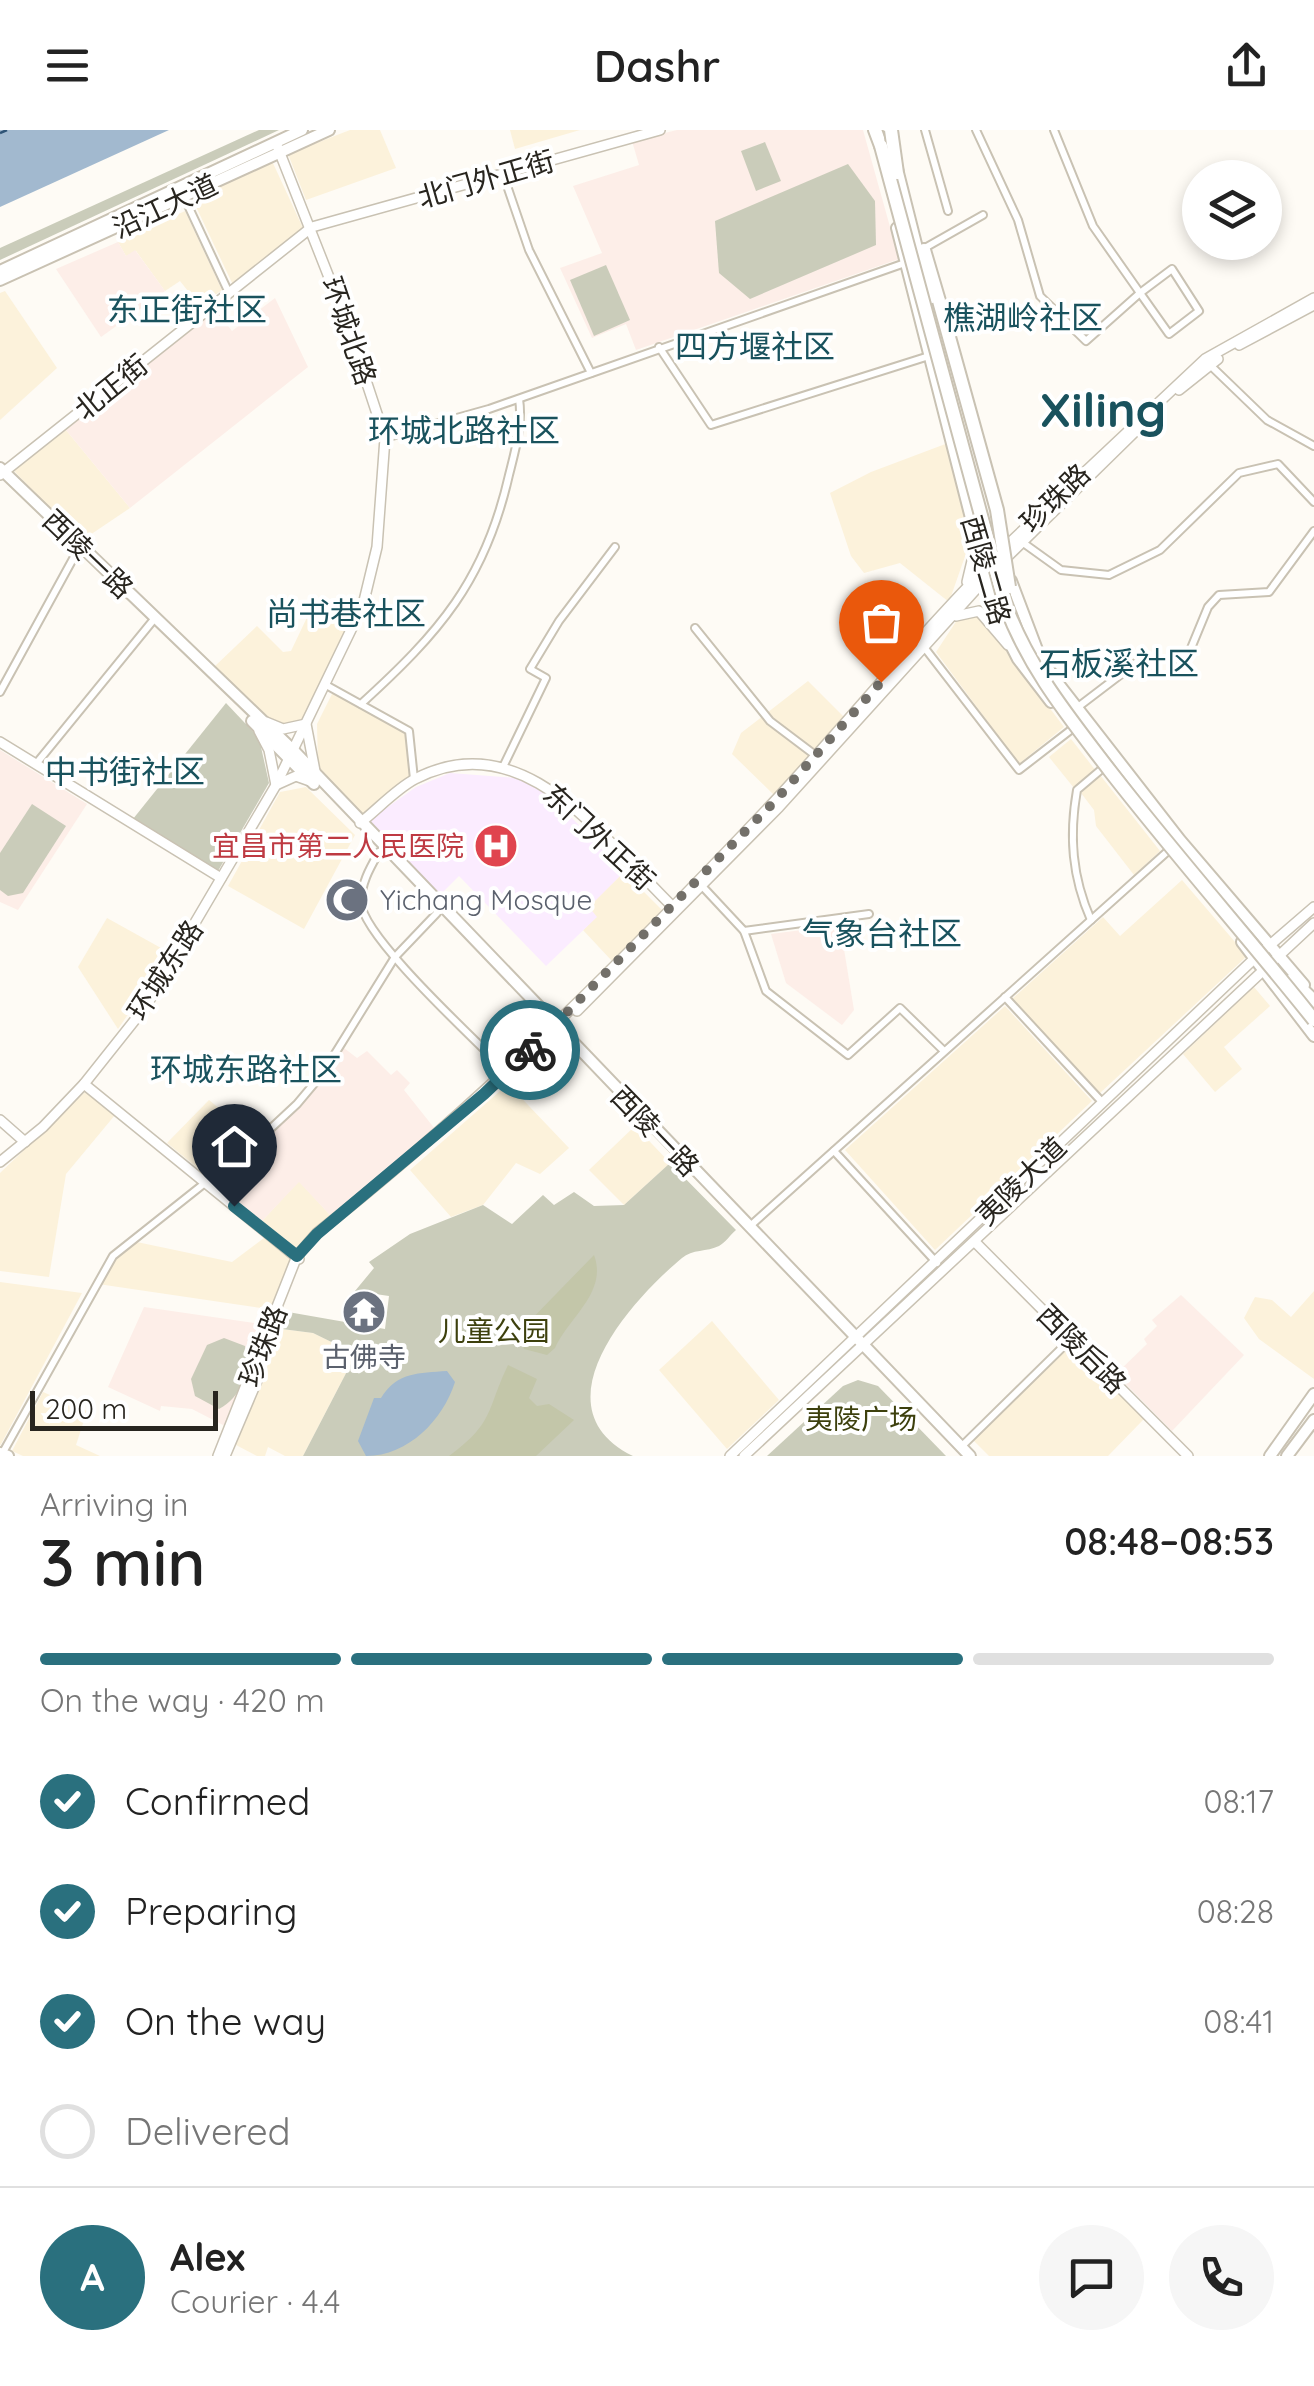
<!DOCTYPE html>
<meta charset="utf-8">
<style>
body{margin:0;font-family:Quicksand,"Noto Sans SC",sans-serif;background:#f6f6f6;color:#222;height:100vh;display:flex;flex-direction:column;font-size:38px;white-space:nowrap}
*{box-sizing:border-box;margin:0}
p{font-size:32px;color:#767676}
.icon{flex:none;width:55px;height:55px;fill:none;stroke:currentColor;stroke-width:2;stroke-linecap:round;stroke-linejoin:round}
.map{position:relative;height:1326px;overflow:hidden}
.side{display:flex;flex-direction:column;background:#fff;flex:1}
.side>*{flex:none}
.tools{position:absolute;left:1182px;top:30px;display:grid;gap:20px}
.tools a{display:grid;place-items:center;width:100px;height:100px;border-radius:50%;background:#fff;box-shadow:0 5px 15px #0003;font-size:50px}
.scale{position:absolute;left:30px;bottom:25px;width:188px;box-sizing:border-box;padding-left:10px;border:5px solid #28251f;border-top:0;font-size:28px;line-height:35px;white-space:nowrap;color:#28251f;-webkit-text-stroke:8px #fff;paint-order:stroke}
.pin{position:absolute;display:grid;place-items:center;width:85px;height:85px;color:#fff;margin:-102px -42px;border-radius:50% 50% 50% 0;rotate:-45deg;box-shadow:0 0 10px #0007}
.pin .icon{rotate:45deg}
.courier{position:absolute;display:grid;place-items:center;width:100px;height:100px;margin:-50px;border:8px solid #2a707e;border-radius:50%;background:#fff;color:#222;box-shadow:0 2px 12px #0007}
.overview em{font-style:normal;font-weight:600}
.overview div{display:flex;flex-direction:column-reverse}
.overview{display:flex;align-items:center;justify-content:space-between;height:170px;padding:0 40px}
h1{font-size:65px;font-weight:600;line-height:75px}
.bar{display:grid;grid-template-columns:repeat(4,1fr);gap:15px 10px;align-content:center;height:120px;padding:0 40px}
.bar i{height:12px;border-radius:8px;background:#e0e0e0}
.bar .on{background:#2a707e}
.bar p{grid-column:span 4}
.line{display:flex;align-items:center;gap:25px;padding:0 40px;border-top:2px solid #e0e0e0}
.line div{flex:1}
.round{display:grid;place-items:center;flex:none;width:105px;height:105px;border-radius:52px;background:#f6f6f6}
ol{padding:0 40px;list-style:none}
li{display:flex;align-items:center;gap:30px;height:110px}
li p{margin-inline-start:auto}
li .icon{padding:10px;border-radius:50%;background:#2a707e;color:#fff;stroke-width:4}
li:last-child{color:#767676}
li i{width:55px;height:55px;border:5px solid #e0e0e0;border-radius:50%}
header{display:flex;justify-content:space-between;align-items:center;height:130px;padding:0 40px;background:#fff;font-size:45px;font-weight:600}
.map>svg:first-child{display:block}
.built{fill:#fcf2db}
.education{fill:#fdeee8}
.medical{fill:#fbecff}
.green{fill:#caccba}
.forest{fill:#c3c6a9}
.water{fill:#a2b9cf}
.lines{fill:none;stroke-linecap:round;stroke-linejoin:round}
.ferry{stroke:#2f5476;stroke-width:2.5;stroke-dasharray:12 10;stroke-linecap:butt}
.street-casing{stroke:#c9c2b3;stroke-width:10}
.secondary-casing{stroke:#c9c2b3;stroke-width:12}
.primary-casing{stroke:#c9c2b3;stroke-width:14}
.highway-casing{stroke:#c9c2b3;stroke-width:16}
.street{stroke:#fff;stroke-width:6}
.secondary{stroke:#fff;stroke-width:9}
.primary{stroke:#fff;stroke-width:10}
.highway{stroke:#fff;stroke-width:12}
.highway-bridge-casing{stroke:#c9c2b3;stroke-width:16;stroke-linecap:butt}
.highway-bridge{stroke:#fff;stroke-width:12}
.done{stroke:#73706a;stroke-width:10;stroke-dasharray:0 18}
.route{stroke:#2a707e;stroke-width:12}
.labels{text-anchor:middle;stroke-width:8;stroke-linejoin:round;paint-order:stroke}
.street-label{font-size:28px;fill:#28251f;stroke:#fff}
.health-label{font-size:28px;fill:#be3a42;stroke:#fff;text-anchor:end}
.worship-label{font-size:28px;fill:#5b616d;stroke:#fff;text-anchor:start}
.park-label{font-size:28px;fill:#3d400d;stroke:#fff}
.quarter-label{font-size:32px;fill:#19525d;stroke:#fff}
.town-label{font-size:48px;font-weight:bold;fill:#19525d;stroke:#fff}
</style>
<header><svg class="icon" aria-label="menu" viewBox="0 0 24 24"><path d="M4 6h16M4 12h16M4 18h16"/></svg>Dashr<svg class="icon" aria-label="share" viewBox="0 0 24 24"><path d="M12 15V3M7 8l5-5 5 5M5 13v7h14v-7"/></svg></header>
<div class="map">
<svg width="1314" height="1326" viewBox="0 0 1314 1326">
<rect width="100%" height="100%" fill="#fefbf5"/>
<g class="built">
<polygon points="350,0 380,0 396,38 306,70 288,24"/>
<polygon points="510,0 580,0 515,19"/>
<polygon points="272,31 303,98 233,155 191,66"/>
<polygon points="185,81 222,160 200,176 180,151 165,161 136,121 126,126 118,112"/>
<polygon points="5,161 57,238 0,290 0,163"/>
<polygon points="66,300 130,378 81,411 14,341"/>
<polygon points="948,313 970,412 949,472 900,433 864,443 851,426 830,363 871,342"/>
<polygon points="311,479 347,498 302,591 276,595 214,537 257,496 283,522 291,521"/>
<polygon points="980,486 1064,597 1019,634 936,522 959,487"/>
<polygon points="808,551 845,588 775,666 732,624 741,603"/>
<polygon points="333,562 406,603 411,649 364,686 318,637 317,594"/>
<polygon points="1071,609 1096,641 1074,658 1049,627"/>
<polygon points="1100,645 1160,721 1134,745 1096,696 1094,680 1081,663"/>
<polygon points="306,657 355,705 304,799 228,756 280,662"/>
<polygon points="624,742 662,780 612,831 583,800 596,787 588,777"/>
<polygon points="1182,750 1247,826 1099,964 1012,869 1103,787 1120,806"/>
<polygon points="107,788 170,823 118,899 78,837"/>
<polygon points="1254,857 1270,876 1224,917 1242,939 1215,962 1183,924"/>
<polygon points="1005,876 1092,971 935,1120 845,1020"/>
<polygon points="508,954 569,1018 540,1044 516,1033 483,1075 451,1087 410,1040"/>
<polygon points="86,961 115,985 66,1044 49,1147 0,1141 0,1043"/>
<polygon points="209,970 255,1008 206,1045 167,1013"/>
<polygon points="635,996 670,1033 624,1075 589,1040"/>
<polygon points="299,1051 330,1085 298,1120 262,1091"/>
<polygon points="264,1108 293,1129 275,1180 98,1154 114,1127 132,1111 232,1132"/>
<polygon points="0,1152 82,1163 0,1316"/>
<polygon points="1314,1161 1314,1249 1259,1209 1244,1188 1255,1167 1272,1170 1291,1187"/>
<polygon points="712,1191 779,1270 727,1319 659,1240"/>
<polygon points="282,1199 313,1203 356,1224 303,1326 285,1326 268,1317 265,1326 257,1326 236,1315"/>
<polygon points="1071,1214 1144,1289 1108,1326 989,1326 973,1310"/>
<polygon points="43,1262 87,1281 76,1315 100,1326 23,1326 12,1321"/>
</g>
<g class="education">
<polygon points="677,0 863,0 899,129 636,220 626,194 592,208 560,138 602,123 573,56 639,35 632,11"/>
<polygon points="118,112 126,126 135,120 165,161 101,207 56,139"/>
<polygon points="275,168 308,237 130,378 66,300 216,180 232,201"/>
<polygon points="0,620 87,674 18,780 0,772"/>
<polygon points="840,795 854,880 842,895 786,853 771,804"/>
<polygon points="344,918 357,928 367,921 391,945 397,940 410,953 404,960 435,999 330,1085 299,1052 262,1091 211,1049 254,1019 300,975"/>
<polygon points="1181,1165 1244,1225 1172,1301 1116,1244 1147,1214 1144,1209 1157,1196 1152,1190"/>
<polygon points="144,1177 268,1195 225,1296 192,1279 161,1276 160,1281 108,1257"/>
</g>
<polygon class="medical" points="450,643 515,648 547,662 624,742 589,777 597,787 546,836 459,746 439,766 368,691 416,657"/>
<g class="green">
<polygon points="259,0 279,0 0,130 0,118"/>
<polygon points="765,12 781,51 756,61 741,21"/>
<polygon points="848,34 875,71 876,115 750,169 719,143 715,91"/>
<polygon points="606,135 630,190 594,206 570,150"/>
<polygon points="226,573 259,608 269,653 218,741 133,689"/>
<polygon points="32,674 66,696 23,763 8,766 0,760 0,723"/>
<path d="M670 1033 736 1100C731 1104 725 1113 719 1116 707 1122 692 1119 682 1128 628 1173 536 1278 633 1326H303L356 1224 313 1203 282 1199 288 1182 385 1199 389 1166 355 1161 374 1138 369 1132 410 1104 483 1075 512 1094 543 1065 554 1075 574 1062 594 1076 624 1075Z"/>
<path d="M224 1208 245 1216C250 1241 242 1267 219 1279L195 1266 191 1249 207 1215Z"/>
<polygon points="858,1250 878,1256 946,1326 767,1326 843,1256"/>
</g>
<g class="forest">
<path d="M594 1125C608 1162 569 1187 555 1218L547 1225 524 1219 520 1201Z"/>
<path d="M508 1235 537 1249 529 1268 537 1276 549 1274 574 1290 536 1326H449C495 1292 486 1281 508 1235Z"/>
</g>
<g class="water">
<polygon points="0,0 169,0 0,77"/>
<path d="M447 1241 455 1252C443 1290 408 1326 366 1326L358 1311 374 1268H381C397 1242 419 1243 447 1241Z"/>
</g>
<g class="lines">
<polyline class="ferry" points="0,3 7,0"/>
<defs>
<g id="street">
<polyline points="925,0 948,81"/>
<polyline points="976,0 1018,90 1040,166 1086,211 1140,163 1093,96 1054,0"/>
<polyline points="503,44 529,120 591,243"/>
<polyline points="184,67 229,163"/>
<polyline points="923,119 983,85"/>
<polygon points="1172,139 1199,181 1169,204 1140,163"/>
<polyline points="659,217 711,295 929,226"/>
<polyline points="1210,235 1267,290 1314,316"/>
<polyline points="385,308 489,279 905,133"/>
<polyline points="1022,412 1061,440 1109,445 1160,420 1239,343 1278,334 1314,372"/>
<polyline points="695,498 770,591 815,625"/>
<polyline points="924,517 1019,640 1072,599"/>
<polyline points="326,555 409,601 414,649"/>
<polyline points="0,562 80,416"/>
<path d="M361 574C439 503 485 451 509 345 515 321 523 294 519 269"/>
<polyline points="1078,577 1141,529 1180,529 1189,523 1208,477 1219,465 1269,462 1314,401"/>
<polyline points="36,634 155,488"/>
<polyline points="502,639 546,548 530,539 559,491 615,417"/>
<path d="M379 722C370 738 361 753 361 772 361 806 479 913 507 942"/>
<polyline points="702,756 744,801 766,861 848,925 900,878 944,921"/>
<path d="M1091 790C1072 747 1069 706 1077 660L1103 638"/>
<polyline points="744,801 869,784"/>
<polyline points="1005,867 1102,972"/>
<polyline points="834,1021 937,1133"/>
<polyline points="749,1097 1168,721"/>
<polyline points="962,1316 1071,1209"/>
<polyline points="2,1324 113,1126 254,1014 297,974 323,943 395,827 437,783"/>
</g>
<g id="secondary">
<polyline points="1239,215 1314,175"/>
<polyline points="1179,260 1218,229"/>
<polyline points="0,345 312,97 660,0"/>
<polyline points="1003,419 1205,229 1314,168"/>
<polyline points="1003,431 1153,284"/>
<polyline points="967,452 976,414"/>
<polyline points="956,486 979,481 1008,515"/>
<polyline points="266,592 283,599 306,594 315,641"/>
<polyline points="259,601 269,620 276,655 296,646 310,651"/>
<polyline points="0,612 221,748"/>
<path d="M360 693C378 679 396 659 415 649 524 592 605 711 672 776"/>
<polyline points="577,881 779,677 989,445"/>
<polyline points="84,954 299,1129"/>
<polyline points="0,990 25,1012"/>
<polyline points="0,1032 43,997 84,954 146,876 276,655 363,475 377,417 385,308 347,193 276,13"/>
<polyline points="975,1112 1188,1326"/>
<path d="M218 1326 297 1126 317 1103C481 974 628 826 771 675 844 597 911 514 986 438"/>
<polyline points="225,1326 259,1246"/>
<polyline points="730,1326 1255,828 1314,777"/>
<polyline points="744,1326 1314,793"/>
</g>
<g id="primary">
<polyline points="897,98 996,486 1018,529 1051,572"/>
<polyline points="0,141 302,0"/>
<polyline points="0,150 329,0"/>
<polyline points="0,338 294,621 970,1326"/>
<polyline points="1011,451 1039,525 1057,552 1180,710 1304,855"/>
<polyline points="252,591 314,654"/>
<polyline points="1242,812 1314,906"/>
<polyline points="0,1323 8,1326"/>
<polyline points="1270,1326 1314,1264"/>
<polyline points="1287,1326 1314,1290"/>
</g>
<g id="highway">
<polyline points="875,0 881,16"/>
<polyline points="895,35 939,209"/>
<polyline points="924,120 939,171"/>
<polyline points="1292,850 1314,871"/>
</g>
</defs>
<use href="#street" class="street-casing"/>
<use href="#secondary" class="secondary-casing"/>
<use href="#primary" class="primary-casing"/>
<use href="#highway" class="highway-casing"/>
<use href="#street" class="street"/>
<use href="#secondary" class="secondary"/>
<use href="#primary" class="primary"/>
<use href="#highway" class="highway"/>
<defs>
<g id="highway-bridge">
<polyline points="891,0 897,43"/>
<path d="M881 16 1005 474C1029 539 1069 587 1110 641 1176 726 1247 806 1314 890"/>
<polyline points="939,171 997,380 1009,457"/>
</g>
</defs>
<use href="#highway-bridge" class="highway-bridge-casing"/>
<use href="#highway-bridge" class="highway-bridge"/>
</g>
<g class="lines">
<polyline class="done" points="530,920 774,672 881,552"/>
<polyline class="route" points="234,1076 297,1126 317,1104 484,964 530,920"/>
</g>
<defs>
<symbol id="hospital-disc" viewBox="-11 -11 22 22"><circle r="9.5" fill="#e0444e" stroke="#fff"/><path d="M-5-5h3v3.5h4V-5h3V5h-3V1.5h-4V5h-3Z" fill="#fff"/></symbol>
<symbol id="mosque-disc" viewBox="-11 -11 22 22"><circle r="9.5" fill="#6b7280" stroke="#fff"/><path d="M3.5-4.9A6 6 0 1 0 3.5 4.9A5 5 0 1 1 3.5-4.9Z" fill="#fff"/></symbol>
<symbol id="temple-disc" viewBox="-11 -11 22 22"><circle r="9.5" fill="#6b7280" stroke="#fff"/><path d="M0-6L5-2H3V0L6.5 2.5H4V6H1.5V3h-3V6H-4V2.5H-6.5L-3 0V-2H-5Z" fill="#fff"/></symbol>
</defs>
<g fill-rule="evenodd">
<use href="#hospital-disc" x="471" y="691" width="50" height="50"/>
<use href="#mosque-disc" x="322" y="745" width="50" height="50"/>
<use href="#temple-disc" x="339" y="1157" width="50" height="50"/>
</g>
<g class="labels">
<g class="street-label">
<text transform="translate(486 49) rotate(-16)" y="10">北门外正街</text>
<text transform="translate(165 76) rotate(-25)" y="10">沿江大道</text>
<text transform="translate(349 201) rotate(71)" y="10">环城北路</text>
<text transform="translate(111 257) rotate(-39)" y="10">北正街</text>
<text transform="translate(1055 368) rotate(-44)" y="10">珍珠路</text>
<text transform="translate(88 424) rotate(44)" y="10">西陵一路</text>
<text transform="translate(986 440) rotate(74)" y="10">西陵二路</text>
<text transform="translate(599 707) rotate(43)" y="10">东门外正街</text>
<text transform="translate(165 840) rotate(-57)" y="10">环城东路</text>
<text transform="translate(655 1001) rotate(46)" y="10">西陵一路</text>
<text transform="translate(1021 1051) rotate(-44)" y="10">夷陵大道</text>
<text transform="translate(263 1216) rotate(-69)" y="10">珍珠路</text>
<text transform="translate(1082 1219) rotate(45)" y="10">西陵后路</text>
</g>
<g class="health-label">
<text x="464" y="726">宜昌市第二人民医院</text>
</g>
<g class="worship-label">
<text x="380" y="780">Yichang Mosque</text>
<text x="364" y="1237" text-anchor="middle">古佛寺</text>
</g>
<g class="park-label">
<text x="494" y="1211">儿童公园</text>
<text x="861" y="1299">夷陵广场</text>
</g>
<g class="quarter-label">
<text x="187" y="191">东正街社区</text>
<text x="1023" y="199">樵湖岭社区</text>
<text x="755" y="228">四方堰社区</text>
<text x="464" y="312">环城北路社区</text>
<text x="346" y="495">尚书巷社区</text>
<text x="1119" y="545">石板溪社区</text>
<text x="125" y="653">中书街社区</text>
<text x="882" y="815">气象台社区</text>
<text x="246" y="951">环城东路社区</text>
</g>
<g class="town-label">
<text x="1103" y="297">Xiling</text>
</g>
</g>
</svg>
<div class="tools">
<a><svg class="icon" aria-label="layers" viewBox="0 0 24 24"><path d="M12 4l9 5-9 5-9-5zM3 14l9 5 9-5"/></svg></a>
</div>
<div class="scale">200 m</div>
<div class="pin" style="left:881px;top:552px;background:#ea580c"><svg class="icon" aria-label="bag" viewBox="0 0 24 24"><path d="M5 8h14l-1 12H6zM9 8a3 3 0 0 1 6 0"/></svg></div>
<div class="pin" style="left:234px;top:1076px;background:#1f2937"><svg class="icon" aria-label="home" viewBox="0 0 24 24"><path d="M3 11l9-7 9 7M6 9v11h12V9"/></svg></div>
<div class="courier" style="left:530px;top:920px"><svg class="icon" aria-label="bike" viewBox="0 0 24 24"><circle cx="6" cy="16" r="4"/><circle cx="18" cy="16" r="4"/><path d="M6 16l4-8h5l3 8M10 8l3 8H6M13 5h3"/></svg></div>
</div>
<section class="side">
<div class="overview"><div><h1>3 min</h1><p>Arriving in</p></div><em>08:48–08:53</em></div>
<div class="bar"><i class="on"></i><i class="on"></i><i class="on"></i><i></i><p>On the way · 420 m</p></div>
<ol>
<li><svg class="icon" aria-label="check" viewBox="0 0 24 24"><path d="M5 12l5 5 9-10"/></svg>Confirmed<p>08:17</p></li>
<li><svg class="icon" aria-label="check" viewBox="0 0 24 24"><path d="M5 12l5 5 9-10"/></svg>Preparing<p>08:28</p></li>
<li><svg class="icon" aria-label="check" viewBox="0 0 24 24"><path d="M5 12l5 5 9-10"/></svg>On the way<p>08:41</p></li>
<li><i></i>Delivered</li>
</ol>
<div class="line" style="height:180px"><b class="round" style="background:#2a707e;color:#fff">A</b><div><b>Alex</b><p>Courier · 4.4</p></div><a class="round"><svg class="icon" aria-label="chat" viewBox="0 0 24 24"><path d="M4 5h16v11H9l-5 4z"/></svg></a><a class="round"><svg class="icon" aria-label="phone" viewBox="0 0 24 24"><path d="M5 4h4l2 5-3 2q2 4 5 5l2-3 5 2v4C11 20 4 13 5 4z"/></svg></a></div>
</section>
